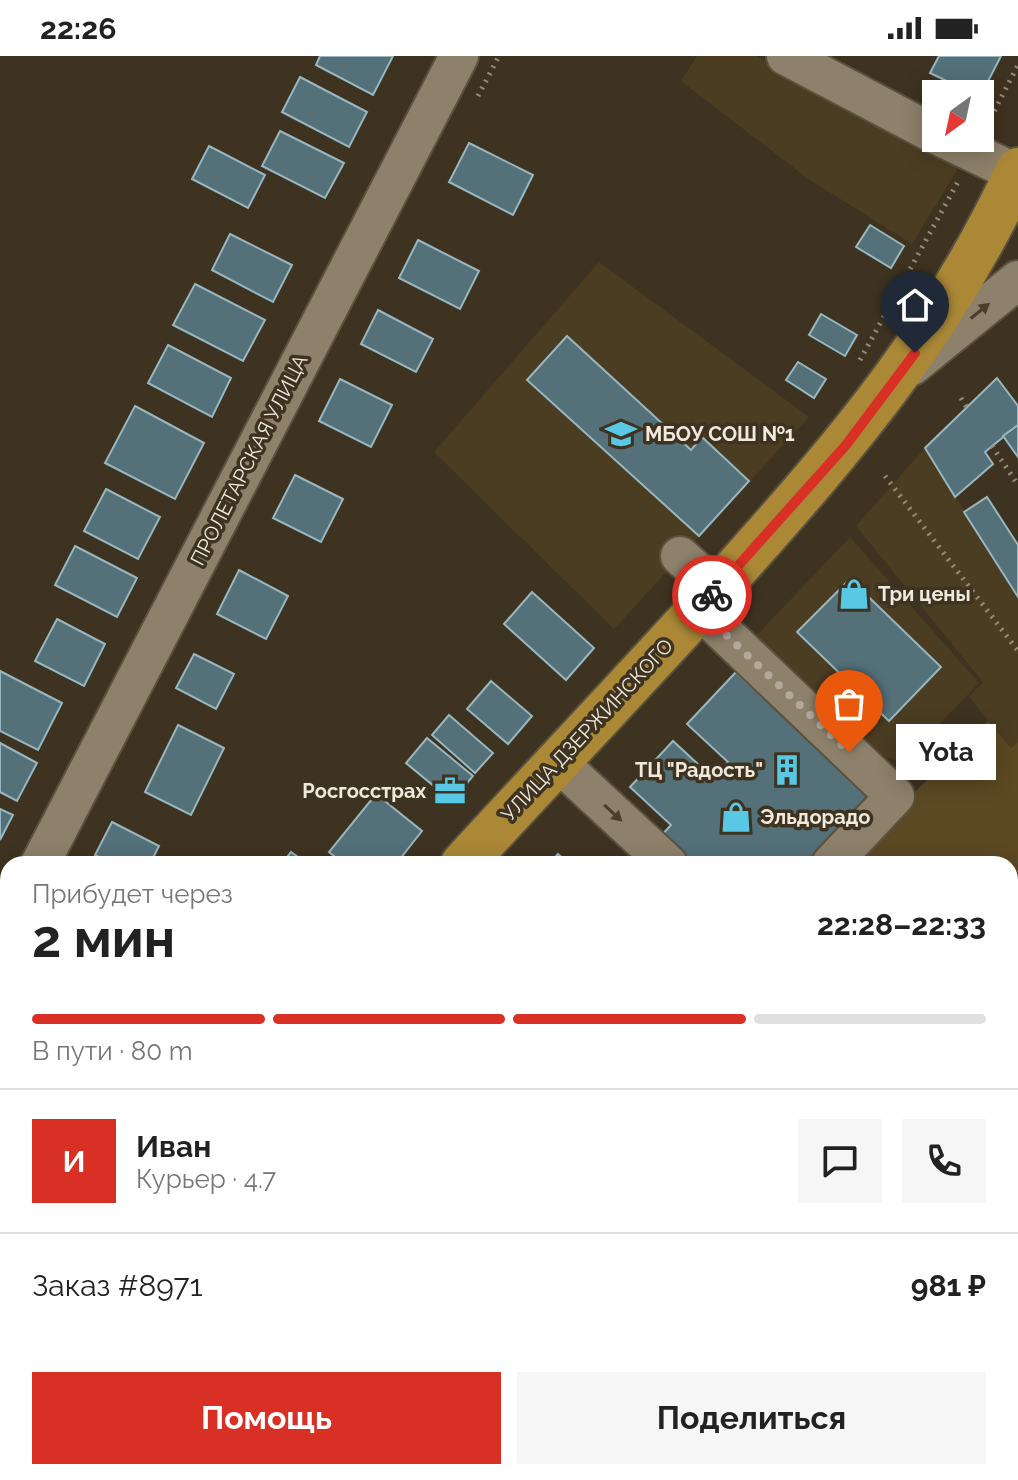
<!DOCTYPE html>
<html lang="ru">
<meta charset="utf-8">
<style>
body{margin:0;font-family:Raleway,sans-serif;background:#f6f6f6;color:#222;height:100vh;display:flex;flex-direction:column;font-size:30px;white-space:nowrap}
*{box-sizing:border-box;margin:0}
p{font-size:26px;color:#767676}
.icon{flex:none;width:44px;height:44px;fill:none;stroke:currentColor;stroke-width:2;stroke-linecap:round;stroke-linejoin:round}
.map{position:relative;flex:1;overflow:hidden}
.side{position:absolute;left:0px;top:800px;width:1018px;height:624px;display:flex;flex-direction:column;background:#fff;border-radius:24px 24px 0 0;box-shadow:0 4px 20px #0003}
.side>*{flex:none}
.needle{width:52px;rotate:213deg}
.fabs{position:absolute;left:922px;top:24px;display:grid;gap:16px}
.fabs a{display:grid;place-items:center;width:72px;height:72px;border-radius:0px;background:#fff;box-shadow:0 4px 20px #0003;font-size:40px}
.pin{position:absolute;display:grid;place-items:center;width:68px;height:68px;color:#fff;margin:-82px -34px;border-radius:50% 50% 50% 0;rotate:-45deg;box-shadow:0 0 8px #0007}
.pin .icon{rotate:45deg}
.courier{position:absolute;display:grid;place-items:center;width:80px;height:80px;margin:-40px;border:6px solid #d93025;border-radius:50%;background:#fff;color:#222;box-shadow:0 2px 10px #0007}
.bubble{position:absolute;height:56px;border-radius:0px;background:#fff;box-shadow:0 4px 20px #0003;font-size:26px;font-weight:700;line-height:56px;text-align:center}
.summary em{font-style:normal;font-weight:700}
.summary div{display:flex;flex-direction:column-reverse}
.summary{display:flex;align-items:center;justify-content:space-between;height:136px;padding:0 32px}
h1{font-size:52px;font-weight:700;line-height:60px}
.bar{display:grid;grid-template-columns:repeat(4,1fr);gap:12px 8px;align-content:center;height:96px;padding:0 32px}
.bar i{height:10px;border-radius:6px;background:#e0e0e0}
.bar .current{background:#d93025}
.bar p{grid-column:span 4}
.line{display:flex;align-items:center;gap:20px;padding:0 32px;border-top:2px solid #e0e0e0}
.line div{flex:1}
.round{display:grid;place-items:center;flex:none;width:84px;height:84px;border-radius:0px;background:#f6f6f6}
.cta{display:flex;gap:16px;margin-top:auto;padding:16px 32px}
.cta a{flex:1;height:92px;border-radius:0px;background:#d93025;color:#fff;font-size:32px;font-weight:700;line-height:92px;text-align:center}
.cta a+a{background:#f6f6f6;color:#222}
.status{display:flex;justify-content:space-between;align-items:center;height:56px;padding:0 40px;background:#fff;direction:ltr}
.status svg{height:22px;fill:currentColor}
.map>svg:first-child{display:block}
.built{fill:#4b3d22}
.green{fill:#5c4823}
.water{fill:#8c7548}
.building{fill:#547078;stroke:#99b7c0;stroke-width:2}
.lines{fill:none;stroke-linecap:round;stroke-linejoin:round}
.minor-casing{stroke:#5a513f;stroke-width:42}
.major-casing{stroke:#5a513f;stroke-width:48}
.path{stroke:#948b7b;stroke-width:5;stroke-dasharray:2 6;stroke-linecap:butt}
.minor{stroke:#8d816b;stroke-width:38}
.major{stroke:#aa8836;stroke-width:44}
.oneway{fill:#4a3f2b}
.done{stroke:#b2a99b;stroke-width:8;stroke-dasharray:0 14.4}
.route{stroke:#d93025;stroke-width:10}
.labels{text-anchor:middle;stroke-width:7;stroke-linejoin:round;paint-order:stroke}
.poi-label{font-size:20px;font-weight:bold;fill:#f0e9dd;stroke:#3e3320;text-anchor:start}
.street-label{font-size:20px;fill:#f0e9dd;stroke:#3e3320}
</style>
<div class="status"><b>22:26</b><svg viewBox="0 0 49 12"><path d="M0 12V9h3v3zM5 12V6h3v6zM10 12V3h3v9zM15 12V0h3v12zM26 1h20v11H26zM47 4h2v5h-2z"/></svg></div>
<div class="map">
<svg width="1018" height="1424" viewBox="0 0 1018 1424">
<rect width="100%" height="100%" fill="#3e3320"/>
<g class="built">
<polygon points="697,0 756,0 960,109 912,188 807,122 681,25"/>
<polygon points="599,206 809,361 614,573 434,396"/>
<polygon points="925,392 1018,541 1018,686 1011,692 969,641 983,626 856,470"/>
<polygon points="850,481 979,627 903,706 879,699 757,579"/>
</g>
<g class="green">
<polygon points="988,665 1011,692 1018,686 1018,1125 1010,1129 1010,808 841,808"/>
<polygon points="438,1416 698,1416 692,1424 431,1424"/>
</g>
<polygon class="water" points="1018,1125 1018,1424 692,1424 698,1416 1010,1416 1010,1129"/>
<g class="building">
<polygon points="320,0 393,0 373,39 316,9"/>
<polygon points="939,0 1001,0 980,41 930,17"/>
<polygon points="300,21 367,56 349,91 282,56"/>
<polygon points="280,75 344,107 325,142 262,110"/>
<polygon points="469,87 533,119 513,159 449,126"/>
<polygon points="209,90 265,119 248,152 192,123"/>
<polygon points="870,169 904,190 891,212 856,191"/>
<polygon points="230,178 292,209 273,246 212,214"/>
<polygon points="418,184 479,215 460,253 399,222"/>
<polygon points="195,228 265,264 243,305 173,269"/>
<polygon points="378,254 433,283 416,316 361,288"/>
<polygon points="821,258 857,279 845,300 809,279"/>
<polygon points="567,280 691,394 702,381 749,425 699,480 527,324"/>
<polygon points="168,289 231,322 212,361 148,327"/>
<polygon points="798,306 826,323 814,342 786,324"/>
<polygon points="997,322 1018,350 1018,369 985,396 993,408 955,441 925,392"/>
<polygon points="340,323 392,349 371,391 319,365"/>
<polygon points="135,350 204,387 175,443 105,407"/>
<polygon points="1018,369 1018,401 1003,380"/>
<polygon points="295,419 343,443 321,486 273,462"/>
<polygon points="106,433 160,461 138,503 84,475"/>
<polygon points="987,441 1018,489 1018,541 964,456"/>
<polygon points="75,490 137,522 117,561 55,529"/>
<polygon points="239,514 288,540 266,583 217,558"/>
<polygon points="850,523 941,611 889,665 797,576"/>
<polygon points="532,536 594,592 566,624 504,568"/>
<polygon points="57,563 105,588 84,630 35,605"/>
<polygon points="194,598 234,618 216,653 176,632"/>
<polygon points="0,615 62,647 38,694 0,675"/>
<polygon points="736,616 779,656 785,649 880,739 815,808 690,808 661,780 671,769 630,731 673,685 713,722 728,706 687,668"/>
<polygon points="491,625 532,660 508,688 467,653"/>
<polygon points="449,659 493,697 475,717 432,679"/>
<polygon points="178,669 224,692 191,759 145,736"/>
<polygon points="427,682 473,720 452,745 406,707"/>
<polygon points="0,687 37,707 17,745 0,736"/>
<polygon points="376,738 422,775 396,808 344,808 329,796"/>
<polygon points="0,753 13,759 0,784"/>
<polygon points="112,766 159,790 150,808 113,808 95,799"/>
<polygon points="291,796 308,808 282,808"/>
<polygon points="558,798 569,808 549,808"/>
<polygon points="0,1056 8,1061 8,1074 0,1086"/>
<polygon points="0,1171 8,1176 8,1186 0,1198"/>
<polygon points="0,1399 8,1406 8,1416 19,1416 27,1424 0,1424"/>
</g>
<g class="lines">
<defs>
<g id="minor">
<polyline points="786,0 936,79"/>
<polyline points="943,82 1018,118"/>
<polyline points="912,310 1018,224"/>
<polyline points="680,500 717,533"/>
<polyline points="699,553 895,740 831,808"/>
<polyline points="558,706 668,808"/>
<polyline points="40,808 459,0"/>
<polyline points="0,885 8,870"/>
</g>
<g id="major">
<path d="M463 808C552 711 643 616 731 518 849 386 943 276 1018 114"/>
<polyline points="0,1307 8,1299"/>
</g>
</defs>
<use href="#minor" class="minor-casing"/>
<use href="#major" class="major-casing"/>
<g class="path">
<polyline points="478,40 499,0"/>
<polyline points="987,69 1018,9"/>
<polyline points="860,304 959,124"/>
<polyline points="961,342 967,352"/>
<polyline points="992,390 1018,429"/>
<polyline points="885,420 1018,595"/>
<polyline points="0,826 8,810"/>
<polyline points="0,940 8,925"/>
</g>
<use href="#minor" class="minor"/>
<use href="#major" class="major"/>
</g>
<defs><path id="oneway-solid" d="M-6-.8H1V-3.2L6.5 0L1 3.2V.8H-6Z" transform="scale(2)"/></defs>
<g class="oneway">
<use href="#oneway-solid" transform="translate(980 255) rotate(-39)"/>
<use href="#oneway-solid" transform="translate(613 757) rotate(43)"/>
</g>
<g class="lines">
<polyline class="done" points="712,539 699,553 849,696"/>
<polyline class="route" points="712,539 846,389 915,297"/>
</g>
<defs>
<symbol id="school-bare" viewBox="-9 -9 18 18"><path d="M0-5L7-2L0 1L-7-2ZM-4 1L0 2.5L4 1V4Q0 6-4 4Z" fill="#59c8e4" stroke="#3e3320" stroke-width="2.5" paint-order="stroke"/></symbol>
<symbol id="shop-bare" viewBox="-9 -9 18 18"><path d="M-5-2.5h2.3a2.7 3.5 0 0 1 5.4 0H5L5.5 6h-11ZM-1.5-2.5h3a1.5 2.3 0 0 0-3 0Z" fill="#59c8e4" stroke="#3e3320" stroke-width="2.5" paint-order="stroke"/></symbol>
<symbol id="building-bare" viewBox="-9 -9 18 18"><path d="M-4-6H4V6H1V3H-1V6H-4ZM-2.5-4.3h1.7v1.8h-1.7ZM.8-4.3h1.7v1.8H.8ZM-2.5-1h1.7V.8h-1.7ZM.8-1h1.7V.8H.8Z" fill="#59c8e4" stroke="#3e3320" stroke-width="2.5" paint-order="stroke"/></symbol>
<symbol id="office-bare" viewBox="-9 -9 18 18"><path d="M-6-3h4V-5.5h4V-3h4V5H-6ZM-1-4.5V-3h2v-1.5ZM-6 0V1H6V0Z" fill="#59c8e4" stroke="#3e3320" stroke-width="2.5" paint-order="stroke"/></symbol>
</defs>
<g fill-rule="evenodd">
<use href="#school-bare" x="599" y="356" width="44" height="44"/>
<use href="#shop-bare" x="832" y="516" width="44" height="44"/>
<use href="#building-bare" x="765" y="692" width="44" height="44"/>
<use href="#office-bare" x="428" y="713" width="44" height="44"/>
<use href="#shop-bare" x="714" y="739" width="44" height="44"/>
</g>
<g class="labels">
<g class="poi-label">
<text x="645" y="385">МБОУ СОШ №1</text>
<text x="878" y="545">Три цены</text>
<text x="763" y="721" text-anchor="end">ТЦ "Радость"</text>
<text x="426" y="742" text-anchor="end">Росгосстрах</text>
<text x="760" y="768">Эльдорадо</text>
</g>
<g class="street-label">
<text transform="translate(249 404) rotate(-63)" y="7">ПРОЛЕТАРСКАЯ УЛИЦА</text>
<text transform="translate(587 674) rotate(-47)" y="7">УЛИЦА ДЗЕРЖИНСКОГО</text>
</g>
</g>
</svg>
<div class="fabs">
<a><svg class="needle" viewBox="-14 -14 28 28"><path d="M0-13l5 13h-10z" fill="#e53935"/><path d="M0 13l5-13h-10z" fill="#767676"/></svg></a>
</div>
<div class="pin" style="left:849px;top:696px;background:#ea580c"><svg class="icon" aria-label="bag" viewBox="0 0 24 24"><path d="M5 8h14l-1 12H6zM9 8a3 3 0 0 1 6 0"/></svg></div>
<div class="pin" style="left:915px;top:297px;background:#1f2937"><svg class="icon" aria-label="home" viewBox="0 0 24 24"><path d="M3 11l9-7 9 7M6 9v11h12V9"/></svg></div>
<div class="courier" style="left:712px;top:539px"><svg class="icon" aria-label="bike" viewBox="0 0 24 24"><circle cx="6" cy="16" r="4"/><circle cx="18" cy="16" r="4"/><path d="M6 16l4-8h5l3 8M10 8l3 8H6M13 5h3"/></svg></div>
<div class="bubble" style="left:896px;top:668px;width:100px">Yota</div>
<section class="side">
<div class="summary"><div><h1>2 мин</h1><p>Прибудет через</p></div><em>22:28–22:33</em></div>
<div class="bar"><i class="current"></i><i class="current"></i><i class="current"></i><i></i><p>В пути · 80 m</p></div>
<div class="line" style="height:144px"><b class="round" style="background:#d93025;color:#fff">И</b><div><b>Иван</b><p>Курьер · 4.7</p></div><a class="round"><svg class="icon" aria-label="chat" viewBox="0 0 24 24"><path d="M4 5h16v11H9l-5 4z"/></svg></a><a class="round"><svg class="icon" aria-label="phone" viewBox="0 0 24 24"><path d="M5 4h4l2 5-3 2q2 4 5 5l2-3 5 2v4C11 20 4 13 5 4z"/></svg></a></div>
<div class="line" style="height:104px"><div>Заказ #8971</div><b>981 ₽</b></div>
<div class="cta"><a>Помощь</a><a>Поделиться</a></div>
</section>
</div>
